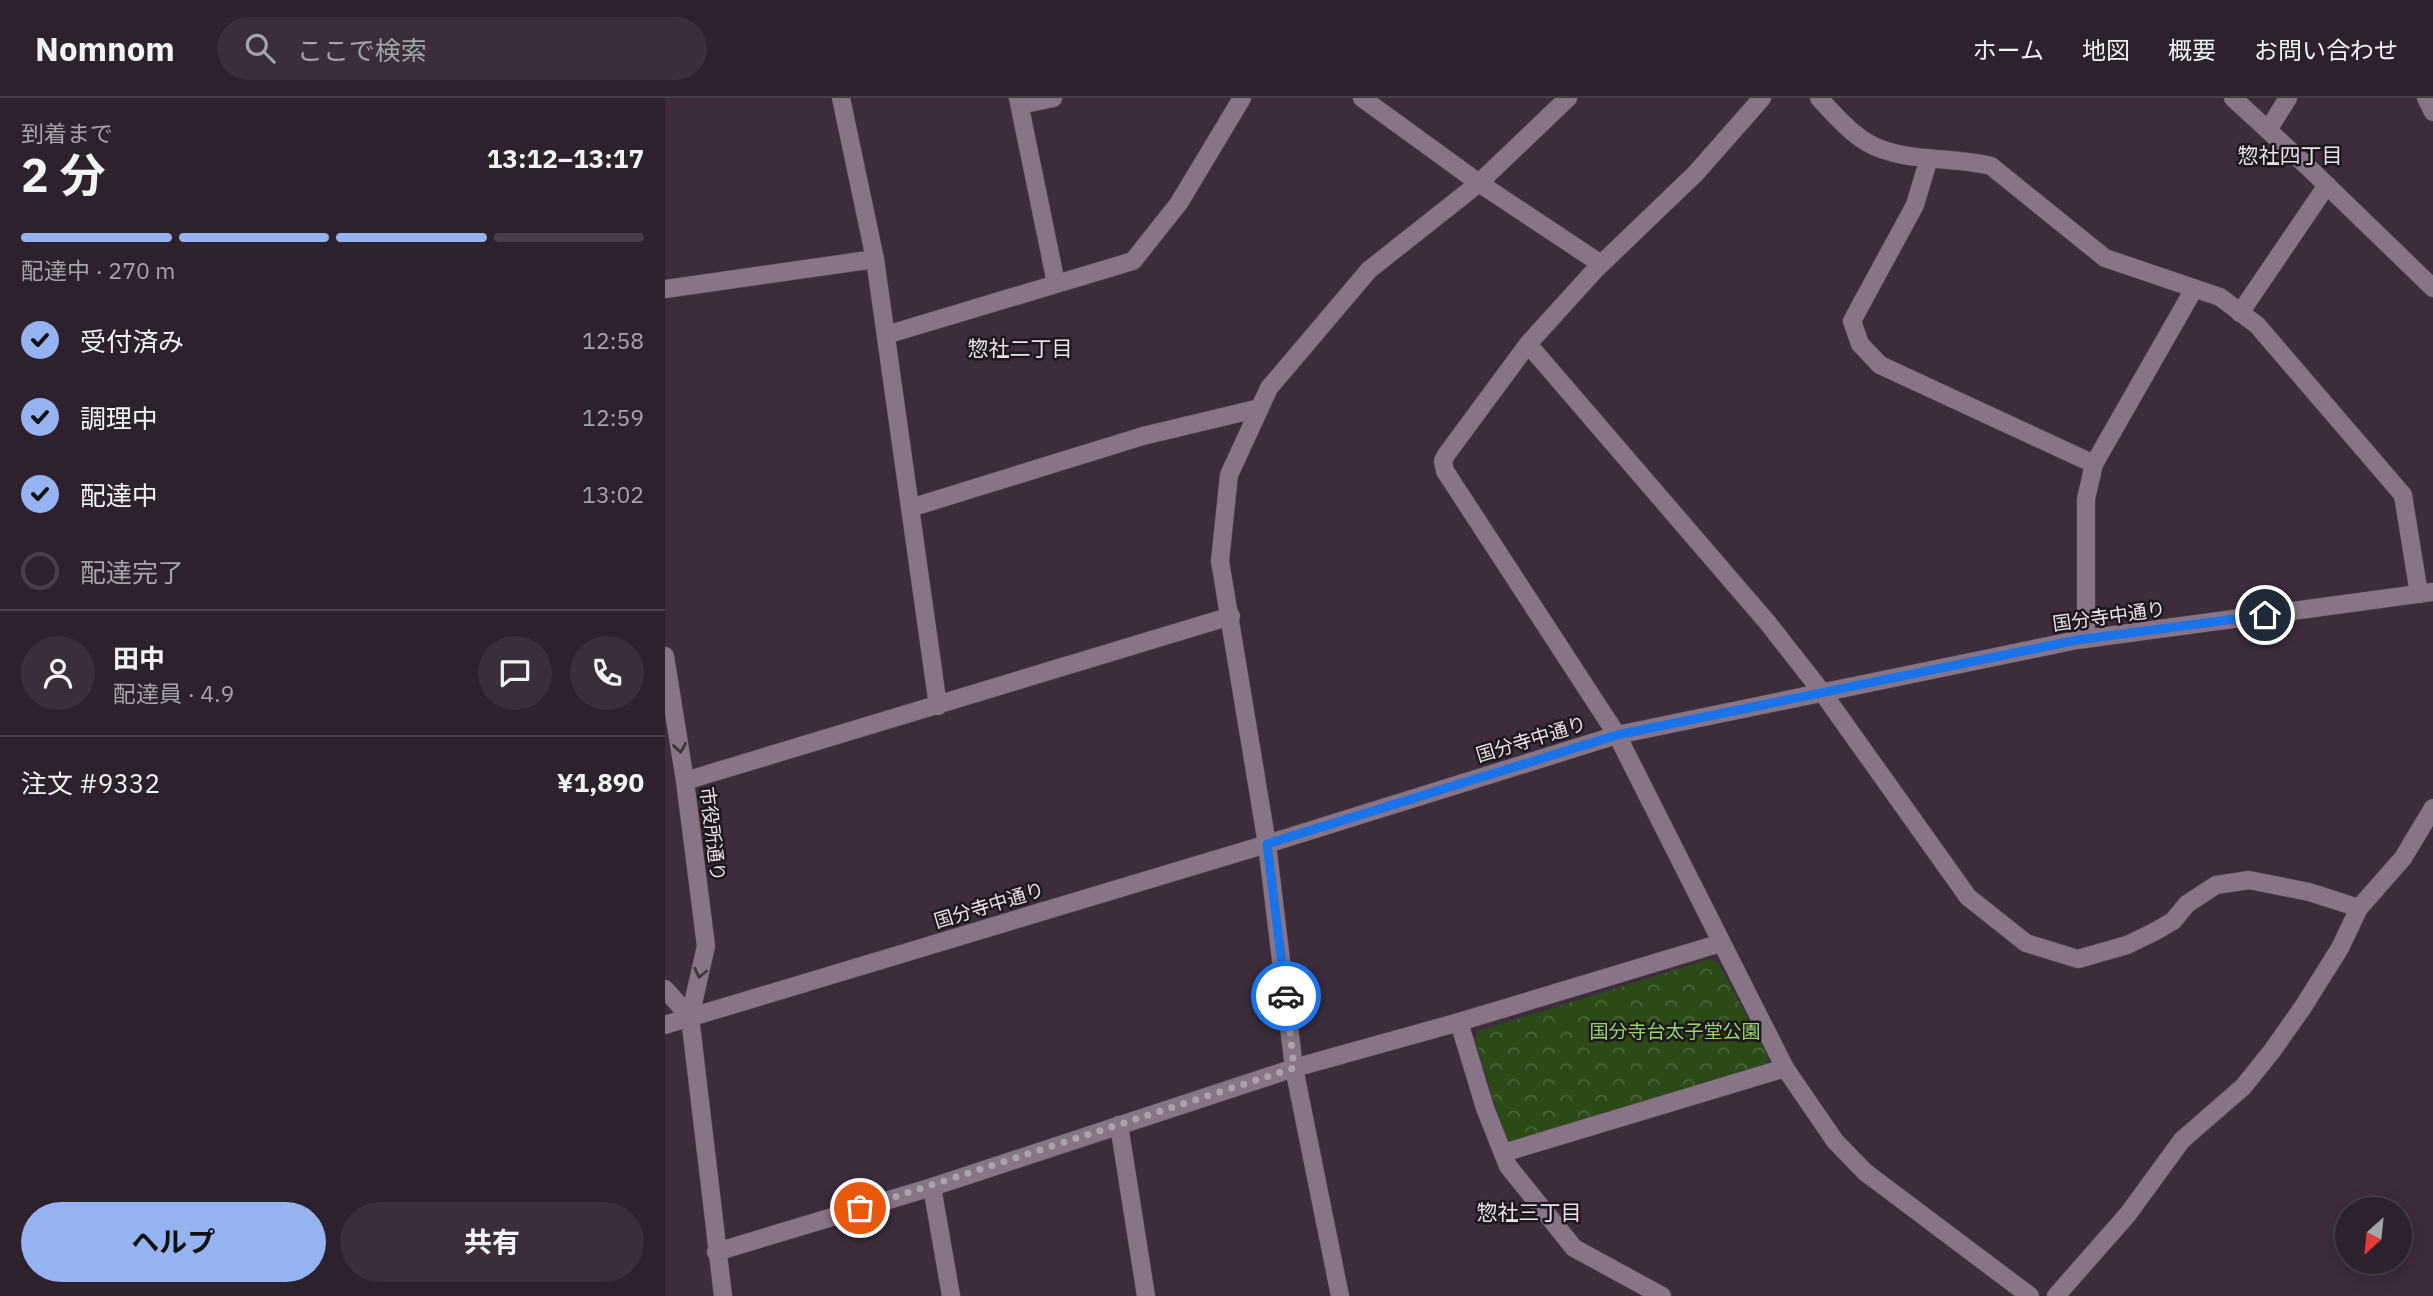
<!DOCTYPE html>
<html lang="ja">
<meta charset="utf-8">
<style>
body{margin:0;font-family:"IBM Plex Sans","Noto Sans JP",sans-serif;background:#392e39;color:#f1f3f6;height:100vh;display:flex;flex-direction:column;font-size:26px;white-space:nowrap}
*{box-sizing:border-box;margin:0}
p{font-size:23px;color:#a7a3aa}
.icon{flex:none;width:38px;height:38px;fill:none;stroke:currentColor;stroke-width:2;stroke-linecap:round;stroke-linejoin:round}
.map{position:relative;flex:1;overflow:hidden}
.side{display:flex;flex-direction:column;background:#2d212d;width:665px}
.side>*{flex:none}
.needle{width:46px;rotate:207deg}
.controls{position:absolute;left:1670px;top:1099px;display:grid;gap:14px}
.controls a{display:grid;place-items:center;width:77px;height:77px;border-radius:50%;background:#2d212d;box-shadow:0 4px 18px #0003,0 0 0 2px #483e49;font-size:35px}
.pin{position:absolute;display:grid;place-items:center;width:60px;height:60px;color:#fff;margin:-30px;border:4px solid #fff;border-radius:50%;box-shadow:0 2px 7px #0007}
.courier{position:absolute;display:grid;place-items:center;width:70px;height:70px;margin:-35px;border:5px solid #1a73e8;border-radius:50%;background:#fff;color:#222;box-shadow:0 2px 9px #0007}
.headline em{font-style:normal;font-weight:700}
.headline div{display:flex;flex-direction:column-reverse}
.headline{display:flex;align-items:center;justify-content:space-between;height:119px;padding:0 21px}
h1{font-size:46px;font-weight:700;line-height:52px}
.bar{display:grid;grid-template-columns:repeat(4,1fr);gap:10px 7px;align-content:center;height:84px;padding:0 21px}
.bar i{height:9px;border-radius:5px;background:#483e49}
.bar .selected{background:#95b2f1}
.bar p{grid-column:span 4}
.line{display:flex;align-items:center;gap:18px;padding:0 21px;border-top:2px solid #483e49}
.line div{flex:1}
.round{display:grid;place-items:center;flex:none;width:74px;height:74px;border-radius:37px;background:#392e39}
ol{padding:0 21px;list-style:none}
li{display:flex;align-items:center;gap:21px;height:77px}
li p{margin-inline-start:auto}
li .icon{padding:7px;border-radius:50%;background:#95b2f1;color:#111;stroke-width:4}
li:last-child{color:#a7a3aa}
li i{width:38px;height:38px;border:4px solid #483e49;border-radius:50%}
.button{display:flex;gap:14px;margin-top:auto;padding:14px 21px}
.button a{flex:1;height:80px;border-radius:42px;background:#95b2f1;color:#111;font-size:28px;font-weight:700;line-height:80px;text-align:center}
.button a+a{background:#392e39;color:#f1f3f6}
header{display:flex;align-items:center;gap:42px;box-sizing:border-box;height:98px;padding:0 35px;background:#2d212d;border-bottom:2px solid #483e49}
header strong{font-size:33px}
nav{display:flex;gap:38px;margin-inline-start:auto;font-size:24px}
.search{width:490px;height:63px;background:#392e39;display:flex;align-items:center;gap:18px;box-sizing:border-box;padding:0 24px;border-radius:38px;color:#a7a3aa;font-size:26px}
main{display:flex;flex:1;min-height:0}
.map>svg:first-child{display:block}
.park{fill:url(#park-crowns)}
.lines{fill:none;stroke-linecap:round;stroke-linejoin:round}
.minor-casing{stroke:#574957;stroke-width:19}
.minor{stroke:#877487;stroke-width:18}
.oneway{stroke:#3e333e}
.done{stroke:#ada1ad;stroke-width:7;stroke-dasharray:0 12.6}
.route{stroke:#1a73e8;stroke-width:9}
.labels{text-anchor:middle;stroke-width:5;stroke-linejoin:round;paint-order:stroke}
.street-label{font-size:19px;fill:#eae0ea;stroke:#1f171f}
.park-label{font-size:19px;fill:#95d66b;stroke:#1f171f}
.neighbourhood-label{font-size:21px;fill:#eae0ea;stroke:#1f171f}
</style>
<header>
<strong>Nomnom</strong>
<div class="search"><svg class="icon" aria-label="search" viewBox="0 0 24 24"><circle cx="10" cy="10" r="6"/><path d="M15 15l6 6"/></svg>ここで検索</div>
<nav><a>ホーム</a><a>地図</a><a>概要</a><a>お問い合わせ</a></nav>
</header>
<main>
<section class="side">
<div class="headline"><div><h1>2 分</h1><p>到着まで</p></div><em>13:12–13:17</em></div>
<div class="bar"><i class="selected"></i><i class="selected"></i><i class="selected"></i><i></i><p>配達中 · 270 m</p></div>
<ol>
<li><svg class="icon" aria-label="check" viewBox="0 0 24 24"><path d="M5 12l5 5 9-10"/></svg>受付済み<p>12:58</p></li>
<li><svg class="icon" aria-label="check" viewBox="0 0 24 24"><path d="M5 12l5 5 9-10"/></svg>調理中<p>12:59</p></li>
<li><svg class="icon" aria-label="check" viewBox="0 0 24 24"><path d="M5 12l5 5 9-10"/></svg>配達中<p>13:02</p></li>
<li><i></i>配達完了</li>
</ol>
<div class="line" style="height:126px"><a class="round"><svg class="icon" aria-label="person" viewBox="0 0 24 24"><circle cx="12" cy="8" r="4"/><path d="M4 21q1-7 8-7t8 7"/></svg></a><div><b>田中</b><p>配達員 · 4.9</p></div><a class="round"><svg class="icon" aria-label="chat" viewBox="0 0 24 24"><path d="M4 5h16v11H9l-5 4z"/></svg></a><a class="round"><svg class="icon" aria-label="phone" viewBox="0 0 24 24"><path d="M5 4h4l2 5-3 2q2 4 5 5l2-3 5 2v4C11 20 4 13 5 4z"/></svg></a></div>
<div class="line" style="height:91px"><div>注文 #9332</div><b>¥1,890</b></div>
<div class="button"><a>ヘルプ</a><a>共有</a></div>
</section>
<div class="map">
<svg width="1768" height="1198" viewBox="0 0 1768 1198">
<defs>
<pattern id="park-crowns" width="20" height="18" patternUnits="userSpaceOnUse" patternTransform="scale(1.75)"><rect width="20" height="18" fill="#2c4a16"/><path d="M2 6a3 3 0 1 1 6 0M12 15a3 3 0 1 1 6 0" fill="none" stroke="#4b6438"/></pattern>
</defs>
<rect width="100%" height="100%" fill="#3c2c3c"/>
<polygon class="park" points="1045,861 1054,866 1103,957 1101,967 848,1044 840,1041 810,941 813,933"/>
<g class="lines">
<defs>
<g id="minor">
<polyline points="176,0 210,161 273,608"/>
<polyline points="353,0 391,185"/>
<polyline points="697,0 814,85 936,166"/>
<polyline points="1097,0 1031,75 930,172 863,246 781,357 778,363 780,373 952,637 1120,970 1170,1043 1200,1074 1365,1198"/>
<path d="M1154 0C1169 16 1184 34 1203 45 1238 65 1288 58 1326 68L1440 160 1555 199 1592 227 1738 397 1754 496"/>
<polyline points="1568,0 1642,68 1768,190"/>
<polyline points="1761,0 1768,14"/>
<polyline points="355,7 388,0"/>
<polyline points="1603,32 1623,0"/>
<polyline points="1264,60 1250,107 1187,223 1195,246 1215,267 1429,366"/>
<polyline points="0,191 210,161"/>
<polyline points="1575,215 1662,87"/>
<polyline points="221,237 468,163 514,105 577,0"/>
<polyline points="863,246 1102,524 1157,594 1303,799 1361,845 1413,861 1462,847 1489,834 1508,823 1522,806 1551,787 1584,782 1644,794 1694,810"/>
<polyline points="245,410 478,338 595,310"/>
<polyline points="1421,541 1421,401 1429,366 1529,191"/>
<polyline points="0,558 20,683 41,848 25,919 58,1198"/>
<polyline points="20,683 566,518"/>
<polyline points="0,891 25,919"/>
<polyline points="794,924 820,1010 843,1068 909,1150 997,1198"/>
<polyline points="0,927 602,746 952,637 1412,542 1768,494"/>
<polyline points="454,1027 481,1198"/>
<polyline points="838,1055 1120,970"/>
<polyline points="267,1089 286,1198"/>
<polyline points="51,1154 267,1089 629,970 794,924 1056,845"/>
<polyline points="675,1198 629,970 602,746 555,463 564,377 604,290 704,172 814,85 903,0"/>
<polyline points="1391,1198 1463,1116 1517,1042 1578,989 1607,953 1638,909 1675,850 1694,810 1738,760 1768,710"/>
</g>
</defs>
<use href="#minor" class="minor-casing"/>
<use href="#minor" class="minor"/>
</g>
<defs><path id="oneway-chevron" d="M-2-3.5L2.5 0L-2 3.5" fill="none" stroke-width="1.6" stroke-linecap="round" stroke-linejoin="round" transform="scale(1.75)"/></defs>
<g class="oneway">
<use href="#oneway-chevron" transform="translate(15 650) rotate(81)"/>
<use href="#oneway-chevron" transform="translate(35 875) rotate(103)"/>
</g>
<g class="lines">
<polyline class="done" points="195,1110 629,970 621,898"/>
<polyline class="route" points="621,898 602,746 952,637 1412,542 1600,517"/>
</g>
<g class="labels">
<g class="street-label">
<text transform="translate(1444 518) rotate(-8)" y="7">国分寺中通り</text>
<text transform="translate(866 641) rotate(-17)" y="7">国分寺中通り</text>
<text transform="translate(48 736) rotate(83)" y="7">市役所通り</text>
<text transform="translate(324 807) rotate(-17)" y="7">国分寺中通り</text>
</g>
<g class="park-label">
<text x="1010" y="940">国分寺台太子堂公園</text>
</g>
<g class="neighbourhood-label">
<text x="1625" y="65">惣社四丁目</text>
<text x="355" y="258">惣社二丁目</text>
<text x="864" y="1122">惣社三丁目</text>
</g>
</g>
</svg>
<div class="controls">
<a><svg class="needle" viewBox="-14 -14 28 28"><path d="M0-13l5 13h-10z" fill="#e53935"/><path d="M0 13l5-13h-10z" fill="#a7a3aa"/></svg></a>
</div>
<div class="pin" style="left:195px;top:1110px;background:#ea580c"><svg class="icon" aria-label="bag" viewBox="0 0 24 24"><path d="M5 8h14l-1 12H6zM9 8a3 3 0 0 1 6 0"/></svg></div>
<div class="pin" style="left:1600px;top:517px;background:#1f2937"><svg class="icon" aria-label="home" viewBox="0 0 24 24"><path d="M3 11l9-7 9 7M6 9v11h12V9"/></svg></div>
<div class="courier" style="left:621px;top:898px"><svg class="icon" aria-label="car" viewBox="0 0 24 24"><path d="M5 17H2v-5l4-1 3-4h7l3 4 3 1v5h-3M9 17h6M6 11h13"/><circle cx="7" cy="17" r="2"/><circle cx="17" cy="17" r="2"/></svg></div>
</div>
</main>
